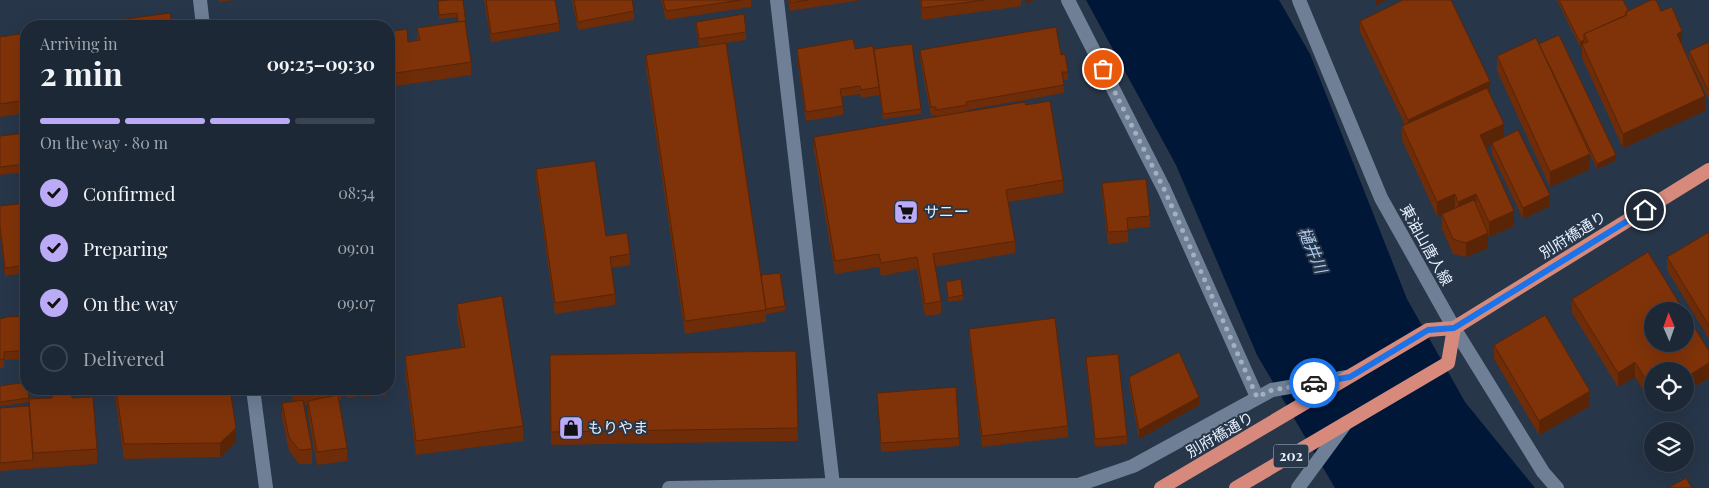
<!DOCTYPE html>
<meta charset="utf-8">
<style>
body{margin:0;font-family:"Playfair Display","Noto Sans JP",serif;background:#2a3442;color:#f1f3f6;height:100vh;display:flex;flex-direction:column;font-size:19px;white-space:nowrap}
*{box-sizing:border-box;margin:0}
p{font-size:16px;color:#a0a6ad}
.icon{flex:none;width:28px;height:28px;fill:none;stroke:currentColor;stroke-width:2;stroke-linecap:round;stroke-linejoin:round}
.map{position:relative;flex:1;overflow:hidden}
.details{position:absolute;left:20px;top:20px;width:375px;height:375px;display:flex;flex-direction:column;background:#1d2837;border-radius:20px;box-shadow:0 5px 20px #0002,0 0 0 1px #3b4452}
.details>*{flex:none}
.needle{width:32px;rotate:358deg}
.fabs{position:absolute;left:1644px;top:302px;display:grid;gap:10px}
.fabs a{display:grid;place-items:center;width:50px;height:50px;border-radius:50%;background:#1d2837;box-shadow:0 5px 20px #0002,0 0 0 1px #3b4452;font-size:25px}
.pin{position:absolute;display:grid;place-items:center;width:42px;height:42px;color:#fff;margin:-21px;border:2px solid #fff;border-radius:50%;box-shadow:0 1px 5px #0007}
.courier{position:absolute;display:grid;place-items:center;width:50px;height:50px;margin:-25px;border:4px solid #1a73e8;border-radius:50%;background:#fff;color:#222;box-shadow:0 1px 6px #0007}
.head em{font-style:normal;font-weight:700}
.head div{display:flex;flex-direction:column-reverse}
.head{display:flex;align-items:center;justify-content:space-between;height:85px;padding:0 20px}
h1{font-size:32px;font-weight:700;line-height:38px}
.bar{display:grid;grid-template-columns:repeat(4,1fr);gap:8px 5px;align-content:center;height:60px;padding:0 20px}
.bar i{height:6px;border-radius:4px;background:#3b4452}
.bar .on{background:#bbaaf6}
.bar p{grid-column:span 4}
ol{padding:0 20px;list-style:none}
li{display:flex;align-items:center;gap:15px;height:55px}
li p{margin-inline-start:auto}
li .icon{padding:5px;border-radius:50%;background:#bbaaf6;color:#111;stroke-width:4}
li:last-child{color:#a0a6ad}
li i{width:28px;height:28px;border:2px solid #3b4452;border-radius:50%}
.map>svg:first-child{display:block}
.water{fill:#001737}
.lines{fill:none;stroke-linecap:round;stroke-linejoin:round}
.minor{stroke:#6e7f96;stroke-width:14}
.tertiary{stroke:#6e7f96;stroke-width:14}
.secondary{stroke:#6e7f96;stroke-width:14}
.trunk{stroke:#d78a7c;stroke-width:14}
.wall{fill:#6e2c08}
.shaded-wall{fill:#5a2406}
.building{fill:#803309;stroke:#5a2406}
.done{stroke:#a4b0bf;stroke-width:5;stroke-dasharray:0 9}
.route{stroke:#1a73e8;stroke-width:6}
.labels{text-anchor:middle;stroke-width:4;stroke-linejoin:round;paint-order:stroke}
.shield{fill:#273649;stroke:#aebac8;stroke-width:1}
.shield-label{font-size:14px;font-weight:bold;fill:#e8f2ff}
.poi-label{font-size:15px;fill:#e8f2ff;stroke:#273649;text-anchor:start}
.street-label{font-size:15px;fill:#e8f2ff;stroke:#273649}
.water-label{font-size:16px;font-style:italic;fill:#afcaee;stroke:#273649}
</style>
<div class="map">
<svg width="1709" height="488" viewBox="0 0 1709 488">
<rect width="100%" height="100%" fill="#273649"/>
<polygon class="water" points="1086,0 1279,0 1310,54 1407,299 1465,402 1535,488 1335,488 1257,355 1176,165"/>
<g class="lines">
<g class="minor">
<polyline points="200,0 203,26"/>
<polyline points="777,0 833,485 1078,485 1133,466 1272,390"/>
<polyline points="1068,0 1164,189 1257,397"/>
<polyline points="253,389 266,488"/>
</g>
<g class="tertiary">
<polyline points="1272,390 1347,377"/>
<polyline points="669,488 833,485"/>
<polyline points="1298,488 1345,424"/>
</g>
<polyline class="secondary" points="1299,0 1381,198 1454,328 1543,472 1557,488"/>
<g class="trunk">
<polyline points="1161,488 1428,330 1454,328 1709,170"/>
<polyline points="1236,488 1448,363 1454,328"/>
</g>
</g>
<g class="wall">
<polygon points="219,0 234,0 219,2"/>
<polygon points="449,0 466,24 466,29 471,62 471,75 389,87 389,32 408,42 417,41 417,28 458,22 457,17 439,19 438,1"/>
<polygon points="484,0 555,0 559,23 559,31 491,42"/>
<polygon points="572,0 632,0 634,11 634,20 578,30"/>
<polygon points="661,0 751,0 751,7 666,20"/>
<polygon points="788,0 861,0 790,11"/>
<polygon points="920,0 1021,0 1021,6 922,20"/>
<polygon points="1557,0 1623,0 1628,10 1661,11 1682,46 1705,111 1623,148 1582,58 1582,46 1580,47"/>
<polygon points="1360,21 1490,92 1489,92 1504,137 1550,206 1523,219 1492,154 1492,144 1485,147 1514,226 1489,237 1488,235 1488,248 1466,257 1453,254 1442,229 1442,214 1437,216 1402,140 1402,126 1405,125 1360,32"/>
<polygon points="696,22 746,32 746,40 726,43 761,275 785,306 785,311 766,314 766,322 685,334 646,68 646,55 699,47 696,30"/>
<polygon points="26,33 26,113 0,117 0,37"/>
<polygon points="1709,42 1709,98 1708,98 1689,59 1689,51"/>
<polygon points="1539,45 1616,160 1597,169 1590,154 1590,169 1550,187 1497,71 1497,56"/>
<polygon points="797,49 855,49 874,51 921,109 921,114 883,119 879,92 879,95 861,98 860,94 841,97 843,106 843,115 806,121 797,58"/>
<polygon points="920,50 1061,55 1068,72 1068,80 1064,80 1064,93 967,110 967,112 1026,105 1063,180 1063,193 1008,202 1015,241 1015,253 935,267 941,301 941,314 925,316 917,269 881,276 879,267 835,274 814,150 814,137 936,117 936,115 931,116 920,59"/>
<polygon points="26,133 26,172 0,175 0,136"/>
<polygon points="536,169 606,236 630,254 630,265 611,268 615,294 615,305 555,314 536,180"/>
<polygon points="1102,183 1150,216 1150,227 1128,229 1128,242 1108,244 1102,194"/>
<polygon points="26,203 26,273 5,276 0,235 0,206"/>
<polygon points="1709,232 1709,339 1667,270 1667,257"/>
<polygon points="946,282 963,295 963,300 948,302"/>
<polygon points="1572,299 1709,351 1709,378 1685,392 1685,371 1652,371 1652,404 1666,404 1656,410 1635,377 1618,387 1572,313"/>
<polygon points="457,304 523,426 523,441 416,455 405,371 405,356 462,347 457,319"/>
<polygon points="0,319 26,340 26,359 4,360 4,368 0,368"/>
<polygon points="969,329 1068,426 1068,437 982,447 969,340"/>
<polygon points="1494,345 1590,406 1539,435 1494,359"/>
<polygon points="796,351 798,441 551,445 550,355"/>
<polygon points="1086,357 1127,436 1127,444 1095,447 1086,366"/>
<polygon points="1129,377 1199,405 1139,439 1129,385"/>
<polygon points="0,386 28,389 29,399 72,398 97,449 97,464 0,471 0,408 29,406 29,402 0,406"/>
<polygon points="114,389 230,389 236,442 220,457 124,459"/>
<polygon points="291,389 341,389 341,400 339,400 347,448 347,461 317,465 308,414 308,405 305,405 304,401 303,401 312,449 312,464 299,464 289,451 282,417 282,403 293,402"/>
<polygon points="346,389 386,389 386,395 363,397 363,389 355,390 355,397 347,398"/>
<polygon points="877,393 959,438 959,446 881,452"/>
</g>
<g class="shaded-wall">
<polygon points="1026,0 1034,0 1034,1 1026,3"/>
<polygon points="1376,0 1386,0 1376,5"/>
<polygon points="1682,31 1682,45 1677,34"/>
<polygon points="1584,40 1584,45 1582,44 1582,46 1580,47 1580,42"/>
<polygon points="1490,81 1490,92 1408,131 1408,120"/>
<polygon points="1705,96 1705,111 1623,148 1623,134"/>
<polygon points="1504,124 1504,139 1480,150 1480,135"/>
<polygon points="1590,154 1590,169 1550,187 1550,172"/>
<polygon points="1616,155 1616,160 1597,169 1597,164"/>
<polygon points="1455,194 1455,209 1437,216 1437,202"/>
<polygon points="1476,194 1476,208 1458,216 1458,202"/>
<polygon points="1550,195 1550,206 1523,219 1523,208"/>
<polygon points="1514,211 1514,226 1489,237 1489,222"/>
<polygon points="1488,233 1488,248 1466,257 1466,243"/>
<polygon points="396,357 396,372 389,379 389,364"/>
<polygon points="1635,362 1635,377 1618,387 1618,373"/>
<polygon points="1709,363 1709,378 1685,392 1685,378"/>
<polygon points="1590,391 1590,406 1539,435 1539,421"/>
<polygon points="1199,397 1199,405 1139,439 1139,430"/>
<polygon points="1656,404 1666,404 1656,410"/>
<polygon points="236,428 236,442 220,457 220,443"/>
</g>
<g class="building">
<polygon points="449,0 463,0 466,24 465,24 465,21 458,22 457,13 439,15 438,1"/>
<polygon points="486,0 555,0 559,23 491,34"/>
<polygon points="574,0 632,0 634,11 578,22"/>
<polygon points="663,0 741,0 666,11"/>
<polygon points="790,0 808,0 790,3"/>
<polygon points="921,0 985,0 922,8"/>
<polygon points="1403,0 1451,0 1490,81 1408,120 1360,21"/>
<polygon points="1559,0 1623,0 1628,10 1626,12 1626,15 1584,34 1584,40 1580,42"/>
<polygon points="1651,0 1656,0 1661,11 1672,7 1682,31 1677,34 1705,96 1623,134 1582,44 1588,42 1584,34 1627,15 1626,12"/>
<polygon points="170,13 172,26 75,26"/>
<polygon points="744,14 746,32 699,39 696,22"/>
<polygon points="251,20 252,26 226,26 225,23"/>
<polygon points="465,21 471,62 389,74 389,32 407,29 408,42 420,40 417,28"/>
<polygon points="1056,27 1061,55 1065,54 1068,72 1062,72 1064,85 966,102 967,105 936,110 936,107 931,107 920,50"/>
<polygon points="26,33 26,100 0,104 0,37"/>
<polygon points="1559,35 1616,155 1597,164 1539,44"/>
<polygon points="1536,38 1590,154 1550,172 1497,56"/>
<polygon points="853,39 855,49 873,46 879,87 861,90 860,86 840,89 843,106 806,112 797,49"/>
<polygon points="1709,42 1709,89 1708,90 1689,51"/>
<polygon points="726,43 766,310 685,321 646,55"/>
<polygon points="912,44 921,109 883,114 874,49"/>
<polygon points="1487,88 1504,124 1480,135 1514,211 1489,222 1476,194 1458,202 1455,194 1437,202 1402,126"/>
<polygon points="1050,101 1063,180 1006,190 1015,241 933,254 941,301 925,304 917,257 881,263 879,254 835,261 814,137 1025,102 1026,105"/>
<polygon points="1518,130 1550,195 1523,208 1492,143"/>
<polygon points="26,133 26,164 0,167 0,136"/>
<polygon points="595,161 606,236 627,233 630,254 610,257 615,294 555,303 536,169"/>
<polygon points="1146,179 1150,216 1127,218 1128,231 1108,232 1102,183"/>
<polygon points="1474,200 1488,233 1466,243 1453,239 1442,214"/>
<polygon points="26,203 26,265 5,268 0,226 0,206"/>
<polygon points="1709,232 1709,326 1667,257"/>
<polygon points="1648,252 1684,311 1652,311 1652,344 1685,344 1685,312 1709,351 1709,363 1685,378 1685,371 1652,371 1652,390 1635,362 1618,373 1572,299"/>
<polygon points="780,273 785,306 766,309 761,275"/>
<polygon points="961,279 963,295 948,298 946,282"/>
<polygon points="502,296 523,426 416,441 405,356 465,347 457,304"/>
<polygon points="1545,315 1590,391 1539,421 1494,345"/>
<polygon points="24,316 26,350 4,352 4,359 0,360 0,319 7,317"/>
<polygon points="1055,318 1068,426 982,436 969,329"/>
<polygon points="389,328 394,328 396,357 389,364"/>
<polygon points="796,351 798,428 551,432 550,355"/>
<polygon points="1179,352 1199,397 1139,430 1129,377"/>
<polygon points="1118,354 1127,436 1095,439 1086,357"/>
<polygon points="26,382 26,389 28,389 29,398 0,402 0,386"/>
<polygon points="956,387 959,438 881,443 877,393"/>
<polygon points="116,389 230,389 236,428 220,443 124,444"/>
<polygon points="304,389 320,389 305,391"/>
<polygon points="71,390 72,398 93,397 97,449 33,453 29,399 52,398 52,391"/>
<polygon points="338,395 347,448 317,452 308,401"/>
<polygon points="303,400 312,449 299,450 289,437 282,403"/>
<polygon points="29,406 33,460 0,463 0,408"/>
<polygon points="1686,478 1692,488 1668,488"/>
</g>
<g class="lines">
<polyline class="done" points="1103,69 1164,189 1257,397 1272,390 1314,383"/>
<polyline class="route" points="1314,383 1350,377 1428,330 1454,328 1645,210"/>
</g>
<defs>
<symbol id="supermarket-square" viewBox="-11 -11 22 22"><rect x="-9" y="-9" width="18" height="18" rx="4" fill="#bbaaf6" stroke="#273649"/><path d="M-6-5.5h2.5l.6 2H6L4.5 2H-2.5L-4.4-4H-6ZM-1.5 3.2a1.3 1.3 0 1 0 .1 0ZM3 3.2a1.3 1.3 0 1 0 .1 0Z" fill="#111"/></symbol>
<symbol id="shop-square" viewBox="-11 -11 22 22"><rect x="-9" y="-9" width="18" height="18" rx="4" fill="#bbaaf6" stroke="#273649"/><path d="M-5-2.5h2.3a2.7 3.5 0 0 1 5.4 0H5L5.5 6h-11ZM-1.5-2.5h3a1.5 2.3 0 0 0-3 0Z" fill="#111"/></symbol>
</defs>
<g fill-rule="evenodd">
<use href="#supermarket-square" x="892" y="198" width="28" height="28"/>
<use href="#shop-square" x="557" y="414" width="28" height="28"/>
</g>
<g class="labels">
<rect class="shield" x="1273.5" y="444.5" width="35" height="23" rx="4"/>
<g class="shield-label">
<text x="1291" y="461">202</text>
</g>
<g class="poi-label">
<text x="924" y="217">サニー</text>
<text x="588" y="433">もりやま</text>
</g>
<g class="street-label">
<text transform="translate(1573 235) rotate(-32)" y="5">別府橋通り</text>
<text transform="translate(1426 245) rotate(61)" y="5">東油山唐人線</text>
<text transform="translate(1220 435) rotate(-30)" y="5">別府橋通り</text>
</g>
<g class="water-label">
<text transform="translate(1313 250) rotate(67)" y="6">樋井川</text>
</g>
</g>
</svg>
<div class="fabs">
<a><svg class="needle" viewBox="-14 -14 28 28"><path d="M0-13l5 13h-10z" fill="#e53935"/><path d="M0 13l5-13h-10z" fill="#a0a6ad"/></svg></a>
<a><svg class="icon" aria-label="locate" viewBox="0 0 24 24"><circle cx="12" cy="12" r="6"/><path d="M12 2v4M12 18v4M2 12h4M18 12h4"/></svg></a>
<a><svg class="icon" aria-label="layers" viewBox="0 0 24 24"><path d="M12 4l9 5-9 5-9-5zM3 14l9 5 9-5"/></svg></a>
</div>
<div class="pin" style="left:1103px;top:69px;background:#ea580c"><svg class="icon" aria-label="bag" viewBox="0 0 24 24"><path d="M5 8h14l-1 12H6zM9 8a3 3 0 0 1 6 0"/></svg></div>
<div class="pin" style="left:1645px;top:210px;background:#1f2937"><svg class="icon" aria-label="home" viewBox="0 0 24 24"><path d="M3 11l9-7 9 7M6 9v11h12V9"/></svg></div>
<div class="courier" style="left:1314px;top:383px"><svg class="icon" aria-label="car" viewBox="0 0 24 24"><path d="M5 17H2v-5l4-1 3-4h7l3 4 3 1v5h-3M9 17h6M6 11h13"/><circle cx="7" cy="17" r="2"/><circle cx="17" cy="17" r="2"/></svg></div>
<section class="details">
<div class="head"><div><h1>2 min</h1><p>Arriving in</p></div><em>09:25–09:30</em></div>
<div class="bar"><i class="on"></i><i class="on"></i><i class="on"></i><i></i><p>On the way · 80 m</p></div>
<ol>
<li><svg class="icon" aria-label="check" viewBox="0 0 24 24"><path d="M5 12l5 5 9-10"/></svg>Confirmed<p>08:54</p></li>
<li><svg class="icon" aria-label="check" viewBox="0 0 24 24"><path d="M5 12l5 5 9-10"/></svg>Preparing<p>09:01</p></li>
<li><svg class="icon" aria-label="check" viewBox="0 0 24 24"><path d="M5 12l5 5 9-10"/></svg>On the way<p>09:07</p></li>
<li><i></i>Delivered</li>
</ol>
</section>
</div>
